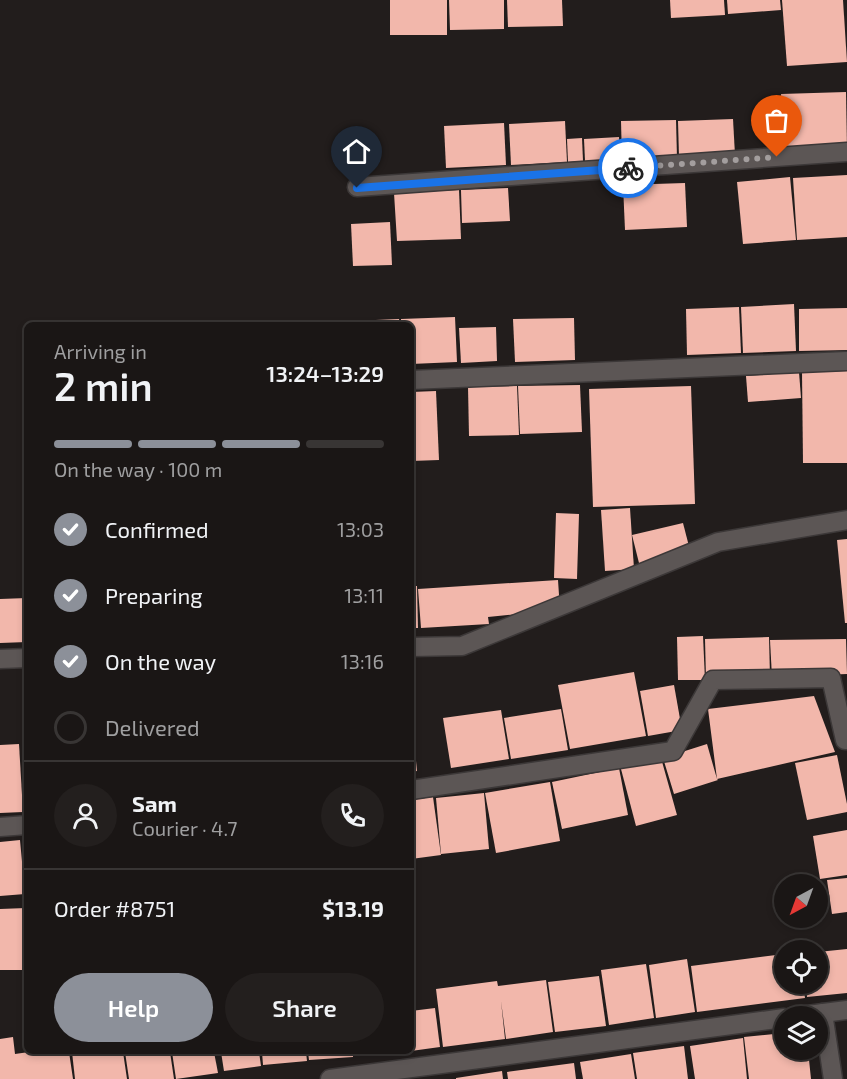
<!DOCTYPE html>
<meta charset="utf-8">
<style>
body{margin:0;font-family:"Exo 2",sans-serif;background:#231f1e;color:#f1f3f6;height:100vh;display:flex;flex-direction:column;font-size:22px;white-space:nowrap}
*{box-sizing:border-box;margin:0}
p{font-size:20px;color:#9f9fa0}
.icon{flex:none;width:33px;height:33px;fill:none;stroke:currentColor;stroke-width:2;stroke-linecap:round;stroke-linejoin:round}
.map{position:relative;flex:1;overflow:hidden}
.panel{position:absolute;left:24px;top:322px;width:390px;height:732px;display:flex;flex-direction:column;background:#1a1615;border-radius:9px;box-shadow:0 3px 9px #0003,0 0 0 2px #383534}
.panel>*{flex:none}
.needle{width:39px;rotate:221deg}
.controls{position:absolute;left:774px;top:874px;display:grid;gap:12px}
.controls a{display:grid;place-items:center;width:54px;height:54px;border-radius:50%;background:#1a1615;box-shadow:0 3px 9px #0003,0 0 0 2px #383534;font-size:30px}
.pin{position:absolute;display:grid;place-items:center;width:51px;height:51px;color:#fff;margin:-62px -26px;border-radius:50% 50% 50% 0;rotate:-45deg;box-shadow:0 0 6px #0007}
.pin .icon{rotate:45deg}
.courier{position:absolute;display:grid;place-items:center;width:60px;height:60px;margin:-30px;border:4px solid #1a73e8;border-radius:50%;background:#fff;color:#222;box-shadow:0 2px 8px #0007}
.headline em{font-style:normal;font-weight:600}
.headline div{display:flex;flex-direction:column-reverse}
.headline{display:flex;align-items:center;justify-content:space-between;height:102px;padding:0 30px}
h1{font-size:39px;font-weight:600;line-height:45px}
.bar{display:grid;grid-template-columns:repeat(4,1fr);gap:9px 6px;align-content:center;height:72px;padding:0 30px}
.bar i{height:8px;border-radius:4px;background:#383534}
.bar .selected{background:#8c9099}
.bar p{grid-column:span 4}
.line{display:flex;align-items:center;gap:15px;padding:0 30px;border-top:2px solid #383534}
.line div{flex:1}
.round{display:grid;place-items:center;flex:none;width:63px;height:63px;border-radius:32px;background:#231f1e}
ol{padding:0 30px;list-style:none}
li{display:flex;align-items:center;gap:18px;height:66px}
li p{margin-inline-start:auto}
li .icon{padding:6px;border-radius:50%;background:#8c9099;color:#fff;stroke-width:4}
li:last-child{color:#9f9fa0}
li i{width:33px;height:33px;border:3px solid #383534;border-radius:50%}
.action{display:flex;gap:12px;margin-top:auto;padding:12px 30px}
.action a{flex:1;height:69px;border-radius:36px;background:#8c9099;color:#fff;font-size:24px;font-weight:600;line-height:69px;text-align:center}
.action a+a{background:#231f1e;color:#f1f3f6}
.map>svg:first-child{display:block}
.building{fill:#f2b7ab}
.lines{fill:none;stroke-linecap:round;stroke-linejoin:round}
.minor-casing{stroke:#3c3838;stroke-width:21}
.minor{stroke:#5c5655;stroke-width:18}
.done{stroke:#a39e9e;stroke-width:6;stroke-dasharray:0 10.8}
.route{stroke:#1a73e8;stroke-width:8}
</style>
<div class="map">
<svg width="847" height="1079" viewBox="0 0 847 1079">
<rect width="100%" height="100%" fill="#221d1c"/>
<g class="building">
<rect x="390" y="0" width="57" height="35"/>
<polygon points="449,0 504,0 504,29 450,30"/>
<polygon points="507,0 562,0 563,26 508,27"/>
<polygon points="670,0 724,0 725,15 671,18"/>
<polygon points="727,0 780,0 781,10 728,14"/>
<polygon points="782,0 843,0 847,62 787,66"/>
<polygon points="846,92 847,149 783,151 781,94"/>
<polygon points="733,119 735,155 679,157 678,121"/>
<polygon points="676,120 677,158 622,159 621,121"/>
<polygon points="565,121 567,162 511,165 509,124"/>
<polygon points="504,123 506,165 446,168 444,126"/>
<polygon points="619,137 620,159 585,161 584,139"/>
<polygon points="582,138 583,161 568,162 567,139"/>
<polygon points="847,175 847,237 797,240 793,178"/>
<polygon points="790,177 796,240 743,244 737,182"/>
<polygon points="685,183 687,227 625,230 623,185"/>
<polygon points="508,188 510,221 462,223 461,190"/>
<polygon points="459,190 461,239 397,241 394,193"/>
<polygon points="390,222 392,265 353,266 351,224"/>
<polygon points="794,304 796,351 743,353 741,307"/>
<polygon points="739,307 741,353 687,355 686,309"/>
<polygon points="847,308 847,350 799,351 799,309"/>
<polygon points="455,317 457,362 411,364 411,326 401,326 401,319"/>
<polygon points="574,318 575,360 515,362 513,319"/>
<polygon points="399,319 400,326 352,326 352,321"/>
<polygon points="496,327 497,361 461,363 459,328"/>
<polygon points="847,371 847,463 803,463 802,372"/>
<polygon points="799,372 801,398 748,402 746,376"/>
<polygon points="580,385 582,432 520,434 518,386"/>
<polygon points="517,386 519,435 469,436 468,387"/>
<polygon points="691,386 695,504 593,507 589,389"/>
<polygon points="436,391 439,460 411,461 411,392"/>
<polygon points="630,508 634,569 605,571 601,510"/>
<polygon points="556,513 579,514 577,579 554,578"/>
<polygon points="683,523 692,558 641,571 632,535"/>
<polygon points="847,539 847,623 845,623 837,540"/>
<polygon points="558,580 560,610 488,617 489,624 421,628 418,589"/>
<polygon points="411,586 417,586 418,628 411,628"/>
<polygon points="27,598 27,642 0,643 0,599"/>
<polygon points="703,636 705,680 678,680 677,637"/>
<polygon points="769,637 770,677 706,679 705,639"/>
<polygon points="846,639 847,674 772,677 770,640"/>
<polygon points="634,672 646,736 570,749 558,685"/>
<polygon points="674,685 682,730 648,736 640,691"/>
<polygon points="814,696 835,752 717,779 718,780 674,794 663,758 707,744 717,779 708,709"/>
<polygon points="561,709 568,750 511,759 504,718"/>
<polygon points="501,710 509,759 451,768 443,718"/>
<polygon points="411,730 413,730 417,771 411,772"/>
<polygon points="19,744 23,812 0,813 0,745"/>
<polygon points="837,755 847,804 847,812 807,820 795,763"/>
<polygon points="22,758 27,758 27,801 25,802"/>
<polygon points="661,758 677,815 636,826 621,769"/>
<polygon points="619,768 628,815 562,829 552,782"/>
<polygon points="550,782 560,841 496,853 485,793"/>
<polygon points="484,793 489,849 441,854 436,798"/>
<polygon points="433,797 441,855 411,859 411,800"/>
<polygon points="847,830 847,875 820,879 813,836"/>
<polygon points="20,840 25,894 0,896 0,842"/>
<polygon points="22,840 27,840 27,879 25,879"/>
<polygon points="847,878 847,912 832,914 827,880"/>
<polygon points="26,908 27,970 0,970 0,909"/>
<polygon points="847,949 847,993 807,997 806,984 818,984 818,952"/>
<polygon points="784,954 784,984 803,984 805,998 697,1012 691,966"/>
<polygon points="687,959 695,1012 656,1018 649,965"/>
<polygon points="646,964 654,1018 609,1025 601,970"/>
<polygon points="599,976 606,1026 555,1032 548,982"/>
<polygon points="546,980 553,1032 506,1039 501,1001 505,1039 443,1047 436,989 497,981 498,986"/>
<polygon points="435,1008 440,1047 411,1051 411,1011"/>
<polygon points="784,1033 784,1050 808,1050 811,1079 749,1079 744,1037"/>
<polygon points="13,1037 15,1054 29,1052 69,1052 73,1079 0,1079 0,1039"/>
<polygon points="743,1038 747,1079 695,1079 690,1046"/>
<polygon points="684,1046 688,1079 637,1079 633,1053"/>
<polygon points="72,1052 123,1052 127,1079 75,1079"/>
<polygon points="125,1052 170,1052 174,1079 129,1079"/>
<polygon points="172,1052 214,1052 218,1073 176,1079"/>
<polygon points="221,1052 259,1052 261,1066 224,1071"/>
<polygon points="262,1052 306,1052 307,1061 263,1065"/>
<polygon points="308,1052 353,1052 353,1057 309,1060"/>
<polygon points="355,1052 387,1052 388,1053 356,1056"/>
<polygon points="631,1054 635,1079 583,1079 580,1062"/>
<polygon points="574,1063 576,1079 508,1079 507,1072"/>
<polygon points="502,1071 503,1079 456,1079 456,1078"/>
</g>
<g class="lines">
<defs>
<g id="minor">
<polyline points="357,187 847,152"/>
<polyline points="411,380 847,361"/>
<polyline points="411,647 462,646 718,542 847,520"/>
<polyline points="0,659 27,658"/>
<polyline points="411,790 673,751 713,680 831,678 845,740 847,740"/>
<polyline points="0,827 27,825"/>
<polyline points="823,1013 833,1079"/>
<polyline points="792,1017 847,1010"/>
<polyline points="330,1079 784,1018"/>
</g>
</defs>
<use href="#minor" class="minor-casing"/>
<use href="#minor" class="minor"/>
</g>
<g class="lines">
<polyline class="done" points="628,168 777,157"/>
<polyline class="route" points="357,188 628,168"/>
</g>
</svg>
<div class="controls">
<a><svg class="needle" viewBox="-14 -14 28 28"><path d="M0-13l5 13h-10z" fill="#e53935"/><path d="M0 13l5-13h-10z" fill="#9f9fa0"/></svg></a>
<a><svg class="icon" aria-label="locate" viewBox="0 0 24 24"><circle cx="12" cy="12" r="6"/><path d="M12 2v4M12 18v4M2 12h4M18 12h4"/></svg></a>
<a><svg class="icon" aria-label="layers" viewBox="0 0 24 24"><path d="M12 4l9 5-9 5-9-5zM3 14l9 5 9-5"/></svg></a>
</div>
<div class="pin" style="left:777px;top:157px;background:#ea580c"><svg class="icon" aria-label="bag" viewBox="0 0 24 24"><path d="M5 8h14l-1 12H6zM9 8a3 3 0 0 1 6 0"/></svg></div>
<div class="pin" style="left:357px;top:188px;background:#1f2937"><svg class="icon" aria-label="home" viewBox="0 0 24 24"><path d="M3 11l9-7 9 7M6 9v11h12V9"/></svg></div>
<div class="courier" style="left:628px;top:168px"><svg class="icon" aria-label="bike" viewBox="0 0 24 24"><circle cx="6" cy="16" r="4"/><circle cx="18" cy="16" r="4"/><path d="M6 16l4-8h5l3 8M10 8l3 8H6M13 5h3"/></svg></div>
<section class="panel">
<div class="headline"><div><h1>2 min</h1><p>Arriving in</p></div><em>13:24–13:29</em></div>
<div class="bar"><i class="selected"></i><i class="selected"></i><i class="selected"></i><i></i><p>On the way · 100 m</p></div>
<ol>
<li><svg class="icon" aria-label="check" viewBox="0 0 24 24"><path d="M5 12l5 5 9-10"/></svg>Confirmed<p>13:03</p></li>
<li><svg class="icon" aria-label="check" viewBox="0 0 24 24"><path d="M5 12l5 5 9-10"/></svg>Preparing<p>13:11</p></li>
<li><svg class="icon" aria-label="check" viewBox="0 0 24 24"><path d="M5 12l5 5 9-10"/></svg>On the way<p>13:16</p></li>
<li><i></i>Delivered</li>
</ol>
<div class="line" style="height:108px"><a class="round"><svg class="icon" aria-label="person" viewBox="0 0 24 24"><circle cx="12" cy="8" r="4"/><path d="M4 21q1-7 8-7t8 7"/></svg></a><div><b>Sam</b><p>Courier · 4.7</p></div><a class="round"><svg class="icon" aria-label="phone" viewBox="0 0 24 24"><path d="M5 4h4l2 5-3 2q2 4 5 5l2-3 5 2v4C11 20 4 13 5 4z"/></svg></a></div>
<div class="line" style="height:78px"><div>Order #8751</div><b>$13.19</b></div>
<div class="action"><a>Help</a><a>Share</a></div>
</section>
</div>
